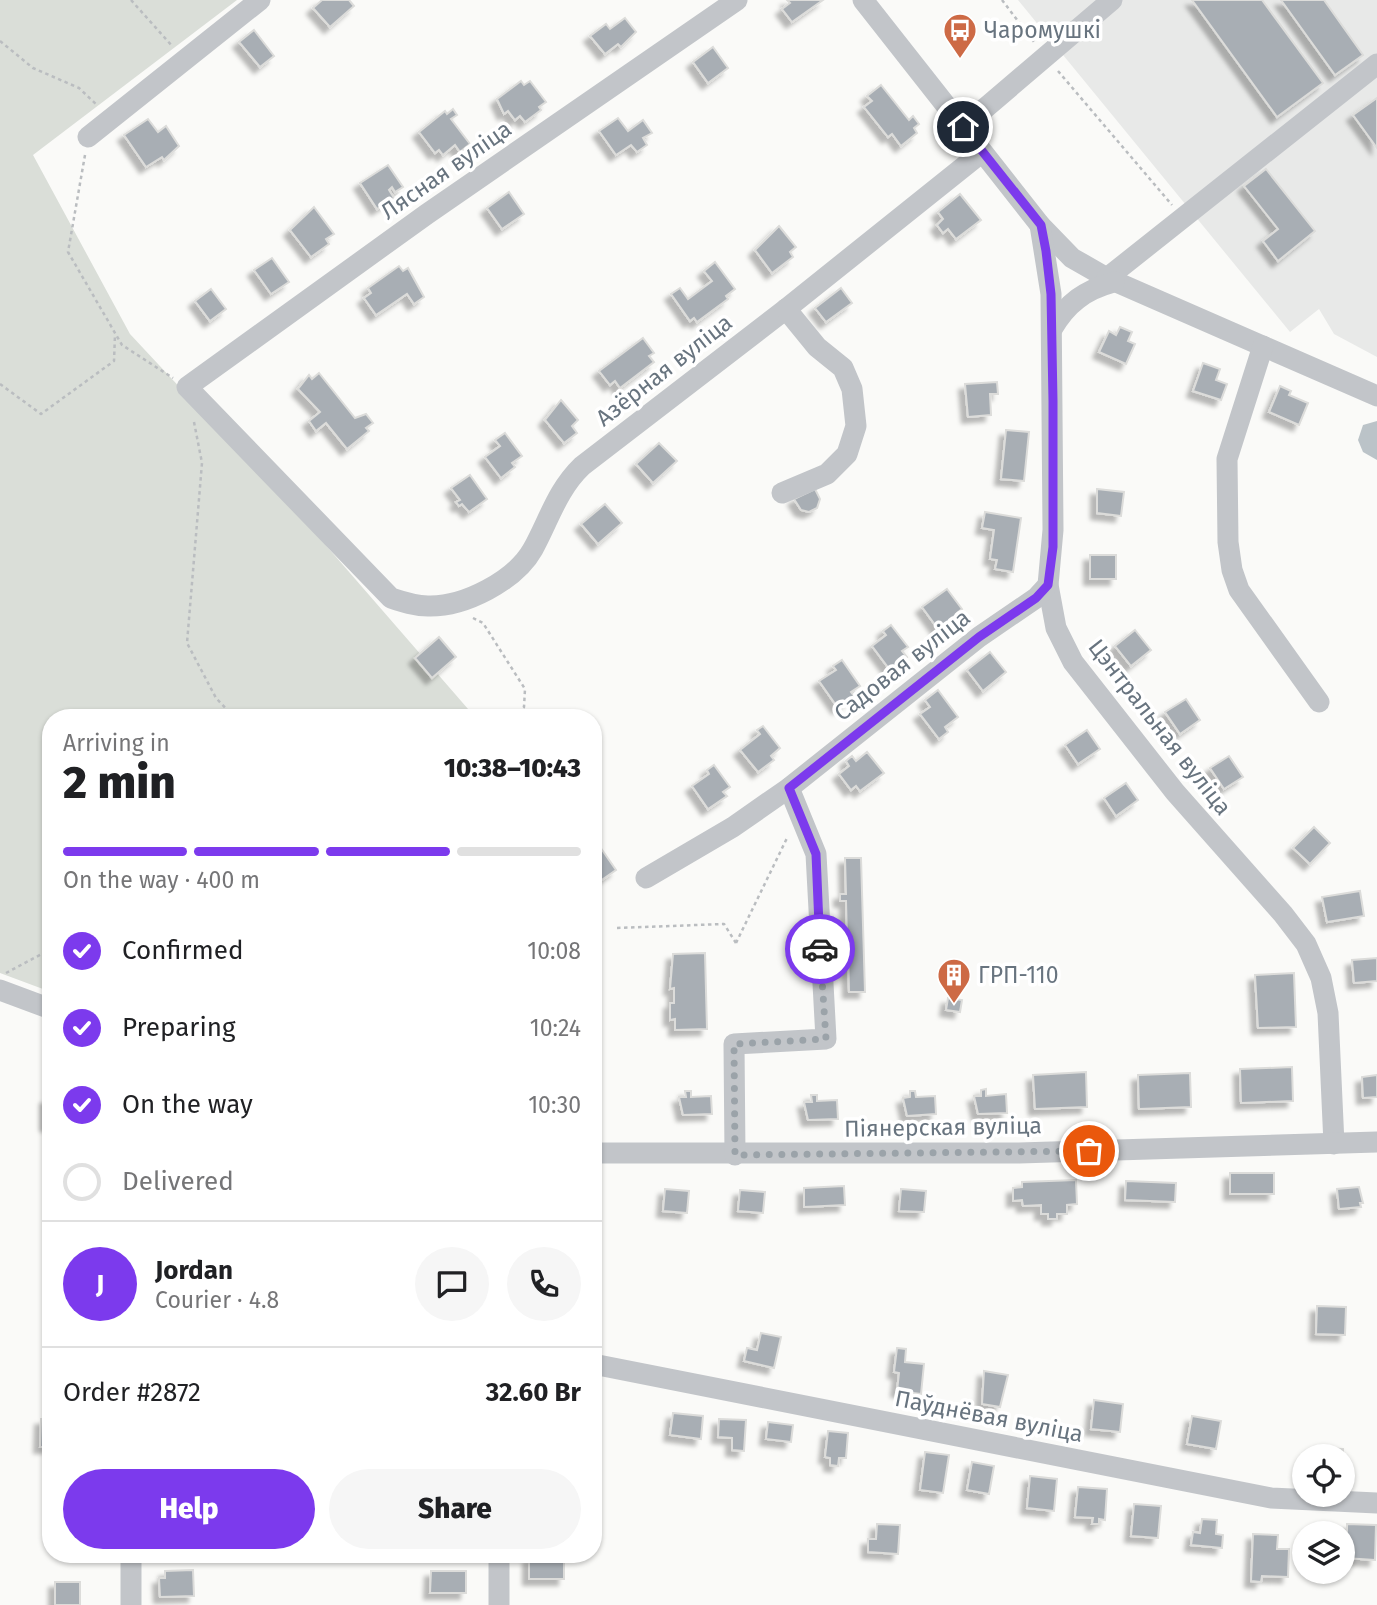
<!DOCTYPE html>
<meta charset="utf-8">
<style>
body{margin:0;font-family:"Fira Sans",sans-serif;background:#f6f6f6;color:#202124;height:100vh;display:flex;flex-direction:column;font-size:26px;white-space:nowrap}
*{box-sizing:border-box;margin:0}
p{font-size:23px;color:#757577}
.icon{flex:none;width:38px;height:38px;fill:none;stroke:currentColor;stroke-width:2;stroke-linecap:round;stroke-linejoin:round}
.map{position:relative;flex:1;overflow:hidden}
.drawer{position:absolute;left:42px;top:709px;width:560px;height:854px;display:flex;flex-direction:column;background:#fff;border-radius:28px;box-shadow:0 2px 5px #0004}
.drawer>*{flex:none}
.fabs{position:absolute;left:1292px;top:1444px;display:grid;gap:14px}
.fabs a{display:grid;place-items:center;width:63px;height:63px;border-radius:50%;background:#fff;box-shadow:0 2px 5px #0004;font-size:35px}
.pin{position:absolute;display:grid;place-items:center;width:60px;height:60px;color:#fff;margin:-30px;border:4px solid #fff;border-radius:50%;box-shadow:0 2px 7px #0007}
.courier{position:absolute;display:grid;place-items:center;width:70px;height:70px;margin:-35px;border:5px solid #7c3aed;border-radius:50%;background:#fff;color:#222;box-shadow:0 2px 9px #0007}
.headline em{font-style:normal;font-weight:800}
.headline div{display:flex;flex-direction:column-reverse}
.headline{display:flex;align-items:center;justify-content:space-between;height:119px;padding:0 21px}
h1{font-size:46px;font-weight:800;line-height:52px}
.bar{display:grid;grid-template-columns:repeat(4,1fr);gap:10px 7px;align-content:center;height:84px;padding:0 21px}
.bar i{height:9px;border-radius:5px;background:#e0e0e0}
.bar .current{background:#7c3aed}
.bar p{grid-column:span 4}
.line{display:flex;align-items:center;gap:18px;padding:0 21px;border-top:2px solid #e0e0e0}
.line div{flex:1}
.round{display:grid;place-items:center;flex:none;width:74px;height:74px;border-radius:37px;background:#f6f6f6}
ol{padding:0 21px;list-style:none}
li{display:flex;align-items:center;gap:21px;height:77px}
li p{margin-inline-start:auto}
li .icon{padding:7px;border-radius:50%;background:#7c3aed;color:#fff;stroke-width:4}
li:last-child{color:#757577}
li i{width:38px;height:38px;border:4px solid #e0e0e0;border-radius:50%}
.action{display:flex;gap:14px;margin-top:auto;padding:14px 21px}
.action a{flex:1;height:80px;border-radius:42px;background:#7c3aed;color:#fff;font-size:28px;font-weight:800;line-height:80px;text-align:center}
.action a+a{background:#f6f6f6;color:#202124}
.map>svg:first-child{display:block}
.built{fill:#e8e9e8}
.green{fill:#daded8}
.water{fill:#bbc3c8}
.building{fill:#a8aeb4;stroke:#dcdcda;stroke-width:2;filter:url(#shadow)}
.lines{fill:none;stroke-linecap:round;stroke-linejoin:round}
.path{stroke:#babdc0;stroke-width:2.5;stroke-dasharray:3.5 3.5;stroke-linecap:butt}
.minor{stroke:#c2c5c9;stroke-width:21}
.done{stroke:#9ba3a9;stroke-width:7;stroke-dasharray:0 12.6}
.route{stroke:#7c3aed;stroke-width:9}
.labels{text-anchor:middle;stroke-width:7;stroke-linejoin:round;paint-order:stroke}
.poi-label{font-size:23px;fill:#68747f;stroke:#fff;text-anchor:start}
.street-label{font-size:23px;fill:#68747f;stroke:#fff}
</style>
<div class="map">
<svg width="1377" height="1605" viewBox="0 0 1377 1605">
<defs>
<filter id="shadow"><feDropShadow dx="-6" dy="6" stdDeviation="2" flood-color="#0004"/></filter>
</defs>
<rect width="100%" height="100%" fill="#fafaf8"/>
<polygon class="built" points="1018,0 1377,0 1377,357 1334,334 1319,309 1290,332"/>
<polygon class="green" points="0,0 237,0 33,155 130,334 310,527 475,717 51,718 51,992 0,973"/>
<polygon class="water" points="1377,421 1377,460 1363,452 1358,440 1363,425"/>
<g class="building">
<polygon points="322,0 349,0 354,6 330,27 313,8"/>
<polygon points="787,0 823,0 792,22 782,9 790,3"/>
<polygon points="1192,0 1262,0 1323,83 1277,117"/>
<polygon points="1281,0 1324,0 1363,55 1335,75"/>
<polygon points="625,18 636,32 621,47 618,44 605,54 590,36 606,24 610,29"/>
<polygon points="254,30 274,56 260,67 239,42"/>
<polygon points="713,47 728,68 708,83 693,62"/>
<polygon points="521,81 524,85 530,81 546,102 539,107 541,110 525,122 520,116 515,120 508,111 504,114 497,99"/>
<polygon points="881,85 909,120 913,116 919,124 914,128 917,133 901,146 892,134 888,137 864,107 872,101 867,96"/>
<polygon points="1377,98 1377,148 1353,115"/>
<polygon points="453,109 457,115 451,119 470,144 460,152 455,145 443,155 439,150 435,153 419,132 445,111 447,114"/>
<polygon points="618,118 628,131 643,120 652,133 643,138 647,145 637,152 631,145 616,155 599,131"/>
<polygon points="148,119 158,132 166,126 179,146 164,160 162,157 146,167 124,135"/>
<polygon points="388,165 403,187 395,192 392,187 389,190 394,198 377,209 360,183"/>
<polygon points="1266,169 1315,231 1278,261 1263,241 1278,229 1244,186"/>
<polygon points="509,192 524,214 502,229 487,208"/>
<polygon points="960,194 981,220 956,239 948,229 943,233 937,225 943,219 938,212"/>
<polygon points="314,207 334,234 326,239 329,244 311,257 290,230"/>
<polygon points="779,226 796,247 790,252 793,257 772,273 755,250"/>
<polygon points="272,258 289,282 271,294 254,270"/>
<polygon points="715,262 735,289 726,296 728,299 697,322 694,318 690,321 671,294 680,288 688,299 712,281 704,271"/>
<polygon points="399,266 403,271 408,268 424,297 414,304 407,294 376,315 364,298 371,293 368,288"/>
<polygon points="841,288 852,303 826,322 815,308"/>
<polygon points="211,289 226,309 210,321 195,301"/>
<polygon points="1120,327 1132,332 1128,341 1135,344 1126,364 1099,352 1109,331 1116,335"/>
<polygon points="643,338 654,353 649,356 654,362 620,388 615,381 610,385 599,371"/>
<polygon points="1203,363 1220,369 1216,380 1227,384 1221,400 1193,391"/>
<polygon points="319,373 355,418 366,414 373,423 366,428 369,431 347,449 326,423 316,431 309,421 320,412 298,389 309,375 312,379"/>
<polygon points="997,382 998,394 990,394 991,415 968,417 965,384"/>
<polygon points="1280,386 1291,391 1289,395 1308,403 1299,425 1269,412"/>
<polygon points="561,400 578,420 572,426 577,433 564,443 545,420"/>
<polygon points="1006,430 1029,432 1024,481 1001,479"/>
<polygon points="505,433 522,456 512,463 515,467 501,478 485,457 500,446 495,440"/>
<polygon points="659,443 677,461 653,483 636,464"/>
<polygon points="470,475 487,499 469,512 462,504 459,506 456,502 460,500 451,488"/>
<polygon points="815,489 820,499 817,508 809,512 801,510 794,499"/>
<polygon points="1097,489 1124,492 1121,516 1097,513"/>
<polygon points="605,504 622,523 598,544 581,524"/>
<polygon points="985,512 1021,518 1013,572 995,569 997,560 990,559 994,530 982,528"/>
<rect x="1090" y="555" width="26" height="24"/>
<polygon points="947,589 962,609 956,614 960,619 941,633 922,607"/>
<polygon points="891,625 908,647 902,651 907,657 890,670 872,646 886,635 883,631"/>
<polygon points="1135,630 1151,650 1131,666 1115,646"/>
<polygon points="439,637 456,657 432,678 415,658"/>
<polygon points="990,652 1006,672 983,691 967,670"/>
<polygon points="842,660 860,686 851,692 854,696 838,708 819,681 836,670 833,666"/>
<polygon points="938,690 958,717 945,727 948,732 939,739 920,714 930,707 925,700"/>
<polygon points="1186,699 1200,720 1180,734 1165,712"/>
<polygon points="763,726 780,748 771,756 774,760 758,772 740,750 760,734 757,730"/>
<polygon points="1087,730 1100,749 1078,764 1065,745"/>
<polygon points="867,752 884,773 860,791 856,786 851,790 839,774 849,766 846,761 852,756 856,761"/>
<polygon points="1229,756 1243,777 1224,789 1210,768"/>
<polygon points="714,765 730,787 723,792 727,796 708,809 692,786 709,774 707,770"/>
<polygon points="1126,783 1138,800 1116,816 1104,798"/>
<polygon points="1314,827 1330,843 1310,864 1293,848"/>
<polygon points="598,844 616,870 593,886 593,848"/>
<polygon points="845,858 861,858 865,992 849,992 848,945 843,945 843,939 847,939 846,901 840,901 840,894 846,894"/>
<polygon points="1360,891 1364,916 1327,922 1322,897"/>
<polygon points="705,953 707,1029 675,1030 675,1019 670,1020 670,1003 674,1003 674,988 670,989 673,954"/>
<polygon points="1377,958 1377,981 1354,983 1352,960"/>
<polygon points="1294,973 1296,1027 1258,1028 1255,975"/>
<polygon points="948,998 962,1000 960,1012 946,1010"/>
<polygon points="1292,1067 1293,1101 1241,1103 1240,1069"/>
<polygon points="1086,1072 1087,1107 1035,1109 1033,1075"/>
<polygon points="1190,1073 1191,1107 1139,1109 1138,1075"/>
<polygon points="1377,1075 1377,1097 1363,1098 1362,1077"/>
<polygon points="986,1089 986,1096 1006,1094 1007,1113 978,1114 974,1096 981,1096 981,1090"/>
<polygon points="685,1091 691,1091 691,1097 711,1096 712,1114 683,1115 679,1097 686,1097"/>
<polygon points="910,1091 915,1091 916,1097 935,1096 936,1114 907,1116 903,1098 910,1097"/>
<polygon points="811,1095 817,1095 817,1101 837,1100 838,1119 808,1120 804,1102 812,1102"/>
<polygon points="46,1098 51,1098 51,1126 46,1125"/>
<rect x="1230" y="1173" width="44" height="21"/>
<polygon points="1076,1180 1077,1204 1067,1205 1067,1214 1057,1214 1057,1219 1048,1219 1048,1214 1041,1214 1041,1205 1023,1206 1022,1200 1013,1201 1013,1188 1022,1187 1022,1182"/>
<polygon points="1126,1181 1176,1183 1175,1202 1125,1200"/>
<polygon points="844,1186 845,1205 804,1207 804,1188"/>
<polygon points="1359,1187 1363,1203 1360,1203 1361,1207 1339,1209 1337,1189"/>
<polygon points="665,1189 689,1191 687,1213 663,1211"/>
<polygon points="901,1189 926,1191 924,1212 899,1211"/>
<polygon points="740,1190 765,1192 763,1213 738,1211"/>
<polygon points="1317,1306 1346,1307 1345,1335 1316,1334"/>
<polygon points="761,1333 781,1337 774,1368 744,1361 747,1348 757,1350"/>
<polygon points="897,1348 906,1349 905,1362 924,1364 921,1394 897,1391 899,1373 894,1372"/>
<polygon points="984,1371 1008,1375 1000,1407 982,1404"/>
<polygon points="1094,1400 1123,1404 1120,1432 1091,1429"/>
<polygon points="673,1413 703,1416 701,1439 670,1435"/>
<polygon points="1192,1416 1221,1421 1216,1449 1187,1444"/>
<polygon points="41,1419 51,1419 51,1447 40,1447"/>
<polygon points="719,1419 746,1420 744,1451 732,1450 732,1438 718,1437"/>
<polygon points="768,1422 793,1425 791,1442 766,1439"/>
<polygon points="828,1431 848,1433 846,1458 839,1458 838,1466 830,1465 830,1458 825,1457"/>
<polygon points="1314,1448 1343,1449 1343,1477 1342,1456 1314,1456"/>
<polygon points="925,1452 949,1455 943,1493 920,1490"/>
<polygon points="972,1462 994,1466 989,1494 967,1490"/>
<polygon points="1030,1476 1057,1479 1054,1511 1027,1508"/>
<polygon points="1078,1487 1107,1489 1105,1520 1099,1519 1099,1524 1092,1524 1093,1518 1075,1517"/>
<polygon points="1134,1504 1161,1506 1158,1538 1131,1536"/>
<polygon points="1202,1519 1217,1520 1216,1534 1223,1535 1222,1548 1191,1545 1193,1532 1200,1533"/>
<polygon points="877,1524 900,1525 898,1554 868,1552 868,1539 876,1539"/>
<polygon points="1347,1524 1376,1525 1375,1560 1344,1558 1340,1532 1347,1532"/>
<polygon points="1253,1534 1278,1535 1277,1549 1289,1549 1288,1577 1262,1576 1261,1582 1251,1581"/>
<rect x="529" y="1557" width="35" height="22"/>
<polygon points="193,1570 194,1596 160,1597 159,1578 165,1578 165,1571"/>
<polygon points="431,1571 466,1571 466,1593 430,1593"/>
<rect x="55" y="1582" width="25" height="23"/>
</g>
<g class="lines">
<g class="path">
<polyline points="131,0 173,47"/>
<polyline points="1002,0 1034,42"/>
<polyline points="0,41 33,68 79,88 98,106"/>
<polyline points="1058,71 1172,205"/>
<polyline points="85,155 68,252 122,345 173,378"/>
<polyline points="0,384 41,414 114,361 115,335"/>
<polyline points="194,422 202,463 187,643 216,698 235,718"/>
<polyline points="473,618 483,623 525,689 524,707 513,718"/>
<polyline points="617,928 724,924 736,943"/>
<polyline points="736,943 788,836"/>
<polyline points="6,973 51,949"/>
</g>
<g class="minor">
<path d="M737 0 427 214 187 387 391 598C403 602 415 606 428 606 464 607 515 581 533 549 549 520 557 490 582 466L786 309 981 153"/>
<polyline points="863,0 1040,225 1072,258 1107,278 1377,396"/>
<polyline points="963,127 1112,0"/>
<polyline points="88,137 260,0"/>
<polyline points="1040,225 1051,294 1053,530 1048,585 1056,628 1073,662 1175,792 1283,914 1306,944 1321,978 1328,1013 1334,1144"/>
<polyline points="1107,278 1377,64"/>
<path d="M1052 329C1067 303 1085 290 1114 282"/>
<polyline points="1263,346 1227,459 1228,542 1232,570 1239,590 1319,702"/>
<polyline points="782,493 827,474 847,454 856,426 852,389 843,368 817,347 786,309"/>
<polyline points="646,878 733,827 789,788 979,637 1036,598 1048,585"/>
<polyline points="0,990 51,1009"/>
<polyline points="593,1153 1019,1153 1377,1142"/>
<polyline points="735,1155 734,1044 826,1039 816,854 789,788"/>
<polyline points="593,1364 1271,1498 1377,1503"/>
<polyline points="131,1554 131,1605"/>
<polyline points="499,1554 499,1605"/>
</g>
</g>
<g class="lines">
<polyline class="done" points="820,949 826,1039 734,1044 735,1155 1089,1151"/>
<polyline class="route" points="820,949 816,854 789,788 979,637 1036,598 1048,585 1053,547 1053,401 1051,294 1046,251 1041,225 963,127"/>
</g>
<defs>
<symbol id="bus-pin" viewBox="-11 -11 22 30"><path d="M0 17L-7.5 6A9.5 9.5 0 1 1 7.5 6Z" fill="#cd6a45" stroke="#fff"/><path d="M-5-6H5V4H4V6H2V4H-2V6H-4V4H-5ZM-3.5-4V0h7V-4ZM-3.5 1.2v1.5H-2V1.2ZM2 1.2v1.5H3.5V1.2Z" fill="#fff"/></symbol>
<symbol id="building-pin" viewBox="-11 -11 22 30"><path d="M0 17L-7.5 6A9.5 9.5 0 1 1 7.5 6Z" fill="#cd6a45" stroke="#fff"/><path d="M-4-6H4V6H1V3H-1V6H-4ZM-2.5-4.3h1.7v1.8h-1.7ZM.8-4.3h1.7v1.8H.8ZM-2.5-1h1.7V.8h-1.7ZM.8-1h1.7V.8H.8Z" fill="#fff"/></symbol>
</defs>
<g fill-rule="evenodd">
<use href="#bus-pin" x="941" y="11" width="38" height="52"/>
<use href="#building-pin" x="935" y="956" width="38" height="52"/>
</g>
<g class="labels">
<g class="poi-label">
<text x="984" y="38">Чаромушкі</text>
<text x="978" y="983">ГРП-110</text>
</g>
<g class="street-label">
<text transform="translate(446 170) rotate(-35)" y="8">Лясная вуліца</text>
<text transform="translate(664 370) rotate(-38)" y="8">Азёрная вуліца</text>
<text transform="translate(902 665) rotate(-38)" y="8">Садовая вуліца</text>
<text transform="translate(1160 727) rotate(52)" y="8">Цэнтральная вуліца</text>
<text transform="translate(943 1127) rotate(-1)" y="8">Піянерская вуліца</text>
<text transform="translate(989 1416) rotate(11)" y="8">Паўднёвая вуліца</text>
</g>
</g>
</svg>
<div class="fabs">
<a><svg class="icon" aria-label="locate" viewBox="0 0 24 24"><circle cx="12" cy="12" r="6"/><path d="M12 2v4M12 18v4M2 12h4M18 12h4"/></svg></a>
<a><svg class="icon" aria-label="layers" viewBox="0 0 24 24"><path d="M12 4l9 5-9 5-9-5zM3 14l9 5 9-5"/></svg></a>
</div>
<div class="pin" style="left:1089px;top:1151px;background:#ea580c"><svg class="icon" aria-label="bag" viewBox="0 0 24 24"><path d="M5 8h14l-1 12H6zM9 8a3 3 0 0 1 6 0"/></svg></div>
<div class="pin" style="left:963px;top:127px;background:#1f2937"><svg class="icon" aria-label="home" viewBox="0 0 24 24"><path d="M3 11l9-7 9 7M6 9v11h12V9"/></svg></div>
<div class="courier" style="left:820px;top:949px"><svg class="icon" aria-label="car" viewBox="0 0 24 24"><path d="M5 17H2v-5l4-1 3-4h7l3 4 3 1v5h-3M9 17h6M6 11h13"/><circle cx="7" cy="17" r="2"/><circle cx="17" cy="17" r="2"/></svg></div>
<section class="drawer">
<div class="headline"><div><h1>2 min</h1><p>Arriving in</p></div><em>10:38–10:43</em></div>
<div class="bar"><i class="current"></i><i class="current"></i><i class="current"></i><i></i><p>On the way · 400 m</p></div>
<ol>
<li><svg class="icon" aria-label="check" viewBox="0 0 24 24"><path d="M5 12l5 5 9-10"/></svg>Confirmed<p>10:08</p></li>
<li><svg class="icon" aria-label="check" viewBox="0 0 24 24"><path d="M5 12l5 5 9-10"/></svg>Preparing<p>10:24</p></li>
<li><svg class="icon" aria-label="check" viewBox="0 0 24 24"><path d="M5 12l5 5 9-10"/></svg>On the way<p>10:30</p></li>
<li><i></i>Delivered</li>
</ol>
<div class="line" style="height:126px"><b class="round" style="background:#7c3aed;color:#fff">J</b><div><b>Jordan</b><p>Courier · 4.8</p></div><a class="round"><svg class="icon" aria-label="chat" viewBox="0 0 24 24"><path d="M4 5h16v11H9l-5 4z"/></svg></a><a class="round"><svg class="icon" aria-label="phone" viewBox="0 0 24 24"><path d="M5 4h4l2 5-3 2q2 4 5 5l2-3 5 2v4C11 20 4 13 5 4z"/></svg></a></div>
<div class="line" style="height:91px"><div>Order #2872</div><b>32.60 Br</b></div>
<div class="action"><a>Help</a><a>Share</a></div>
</section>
</div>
